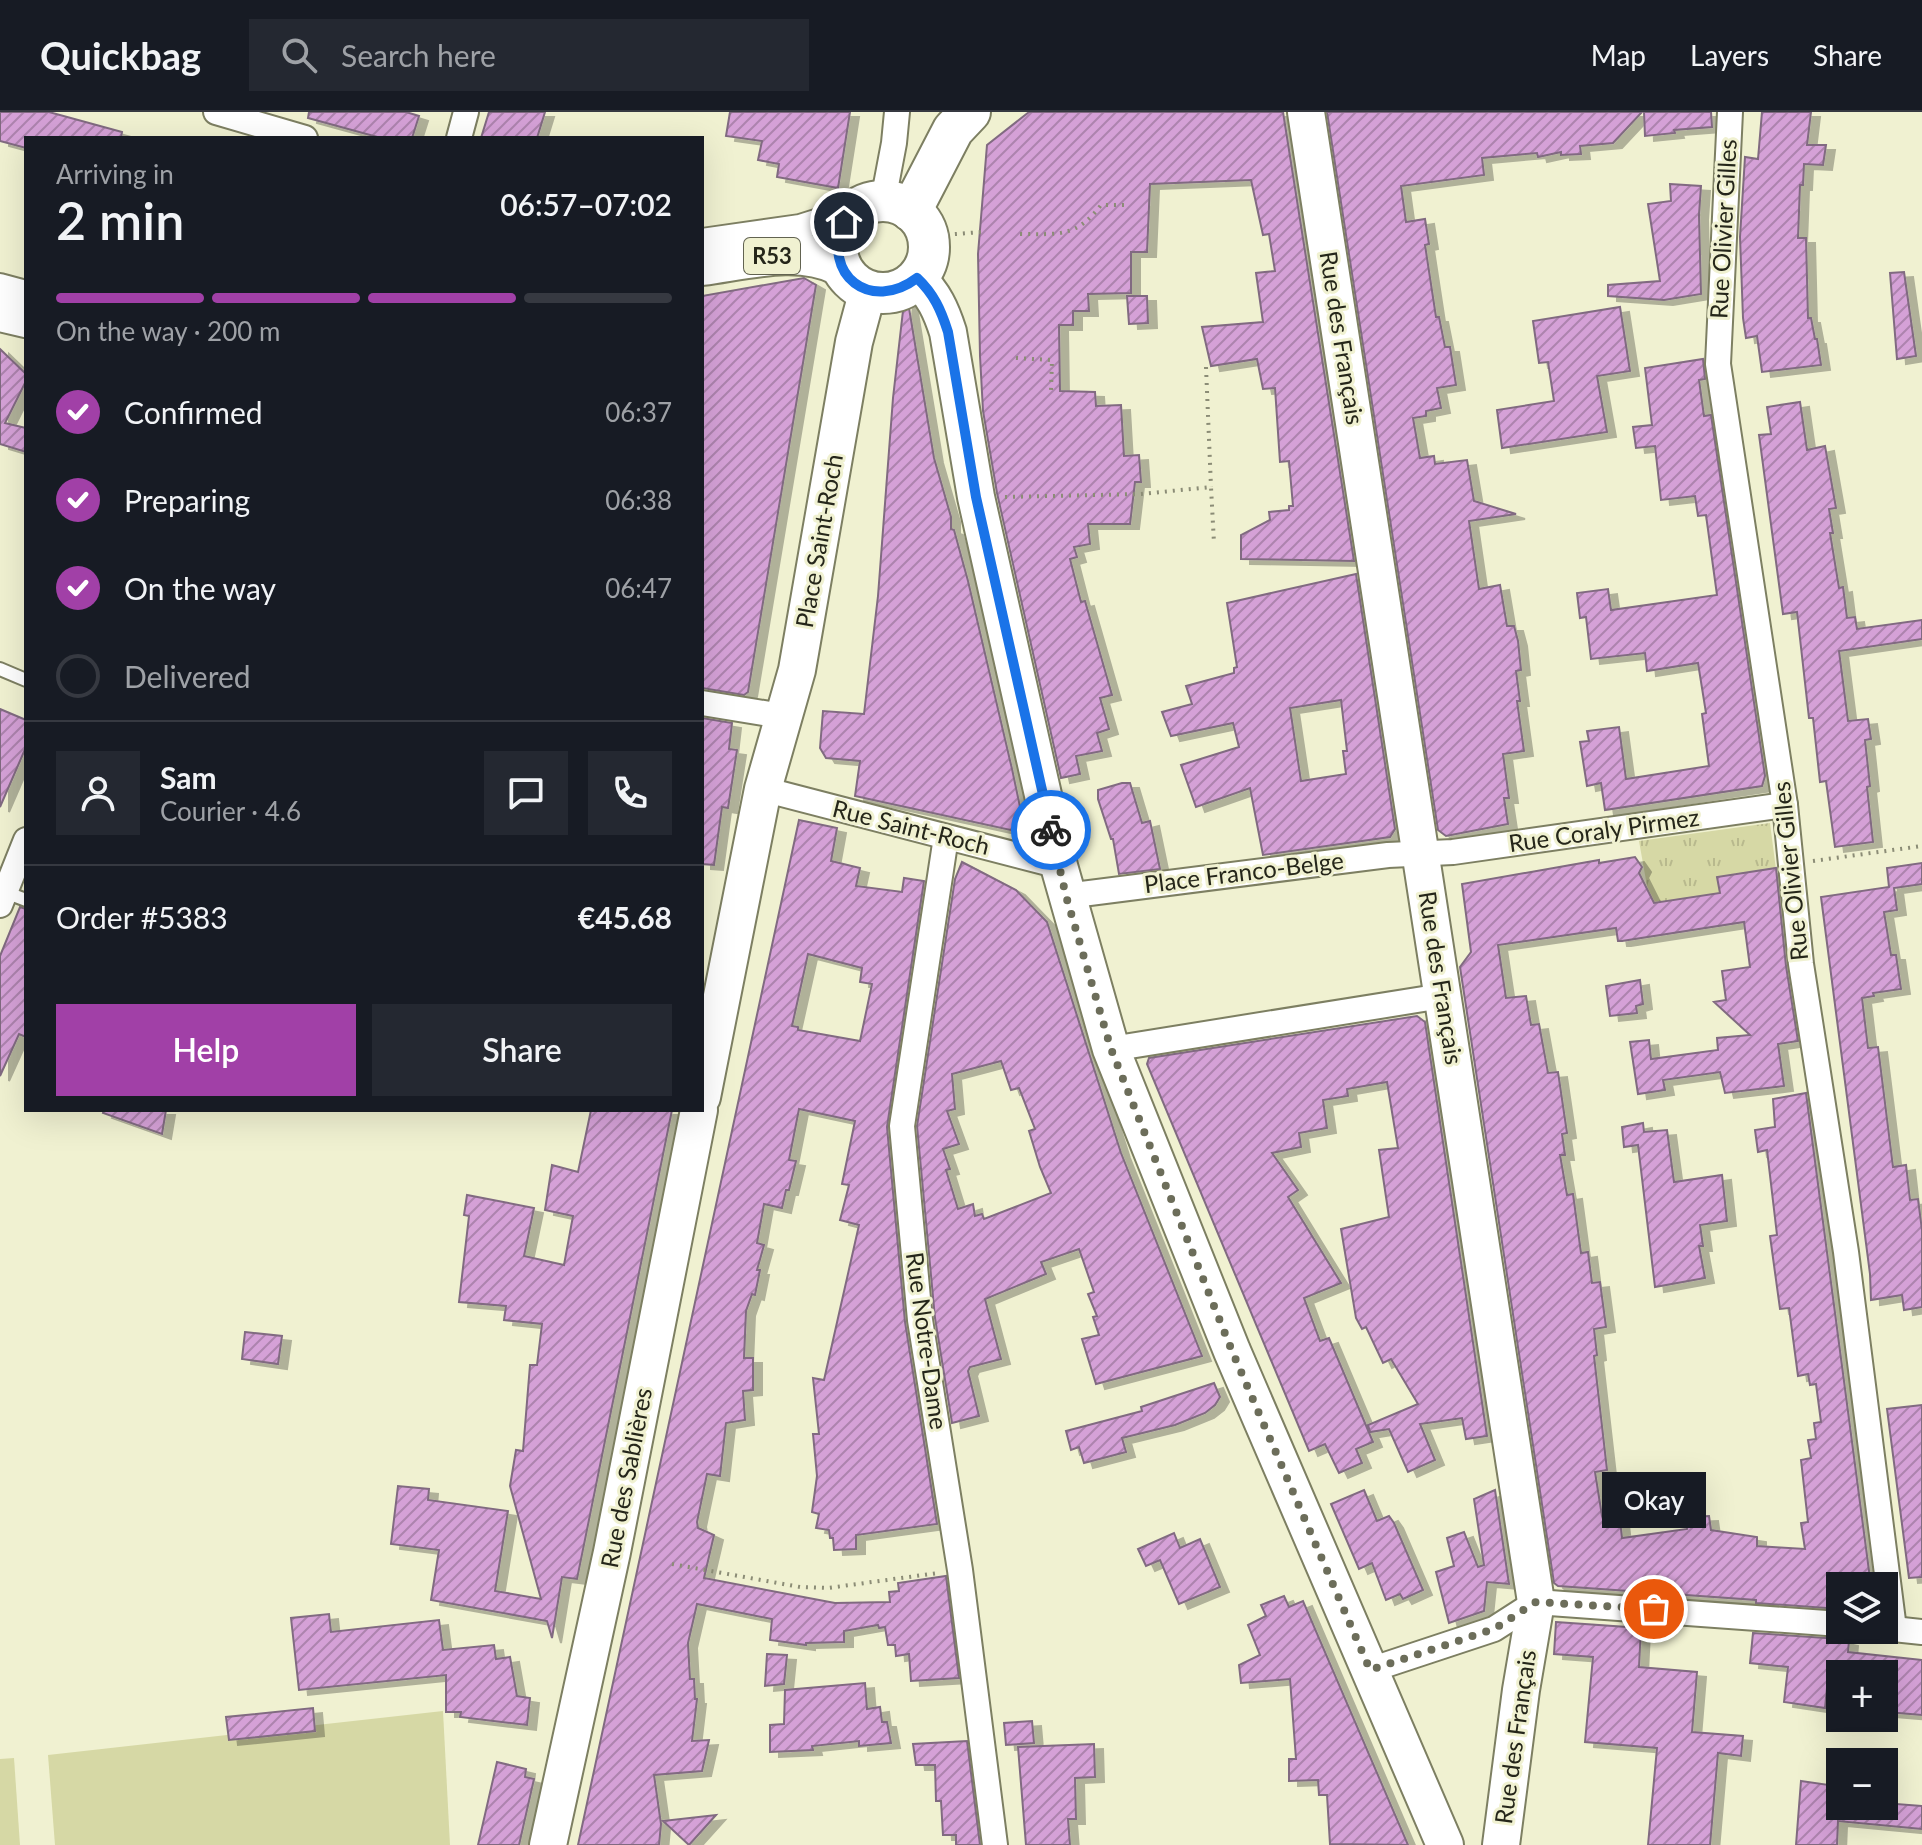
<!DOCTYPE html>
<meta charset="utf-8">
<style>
body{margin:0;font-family:Lato,sans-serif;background:#242831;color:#f1f3f6;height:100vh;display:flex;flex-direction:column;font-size:30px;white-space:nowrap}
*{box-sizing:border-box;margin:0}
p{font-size:26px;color:#9ea1a6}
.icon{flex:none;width:44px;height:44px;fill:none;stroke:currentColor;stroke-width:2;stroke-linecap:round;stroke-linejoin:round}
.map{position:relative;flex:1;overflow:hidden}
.sheet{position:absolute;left:24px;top:24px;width:680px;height:976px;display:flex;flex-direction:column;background:#171b24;border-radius:0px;box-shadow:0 8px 32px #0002}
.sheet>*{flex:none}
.tools{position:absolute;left:1826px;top:1460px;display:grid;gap:16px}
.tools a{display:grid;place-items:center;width:72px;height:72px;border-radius:0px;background:#171b24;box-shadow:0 8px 32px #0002;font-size:40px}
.pin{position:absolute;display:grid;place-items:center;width:68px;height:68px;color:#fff;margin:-34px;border:4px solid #fff;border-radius:50%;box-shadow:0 2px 8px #0007}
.courier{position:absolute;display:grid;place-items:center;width:80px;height:80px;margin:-40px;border:6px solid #1a73e8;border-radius:50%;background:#fff;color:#222;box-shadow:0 2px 10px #0007}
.bubble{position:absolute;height:56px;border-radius:0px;background:#171b24;box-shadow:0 8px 32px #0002;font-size:26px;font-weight:600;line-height:56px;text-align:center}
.head em{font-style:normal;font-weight:600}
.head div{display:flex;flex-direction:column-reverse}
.head{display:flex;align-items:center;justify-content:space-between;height:136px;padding:0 32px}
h1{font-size:52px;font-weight:600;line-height:60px}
.bar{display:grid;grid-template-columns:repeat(4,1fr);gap:12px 8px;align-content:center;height:96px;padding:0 32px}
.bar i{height:10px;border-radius:6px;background:#363941}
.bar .active{background:#a140a7}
.bar p{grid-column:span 4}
.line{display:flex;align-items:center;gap:20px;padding:0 32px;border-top:2px solid #363941}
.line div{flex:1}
.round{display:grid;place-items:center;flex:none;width:84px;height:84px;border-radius:0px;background:#242831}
ol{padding:0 32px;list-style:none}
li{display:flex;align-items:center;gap:24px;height:88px}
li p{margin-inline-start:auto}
li .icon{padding:8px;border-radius:50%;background:#a140a7;color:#fff;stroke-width:4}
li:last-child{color:#9ea1a6}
li i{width:44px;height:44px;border:4px solid #363941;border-radius:50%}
.cta{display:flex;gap:16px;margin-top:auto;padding:16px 32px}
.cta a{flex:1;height:92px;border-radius:0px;background:#a140a7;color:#fff;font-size:32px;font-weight:600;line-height:92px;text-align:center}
.cta a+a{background:#242831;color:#f1f3f6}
header{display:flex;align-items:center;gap:48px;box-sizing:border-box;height:112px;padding:0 40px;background:#171b24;border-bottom:2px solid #363941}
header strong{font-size:38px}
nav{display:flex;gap:44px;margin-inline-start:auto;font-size:28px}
.search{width:560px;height:72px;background:#242831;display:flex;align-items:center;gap:20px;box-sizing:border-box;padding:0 28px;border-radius:0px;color:#9ea1a6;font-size:30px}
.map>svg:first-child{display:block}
.grass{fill:url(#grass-tufts)}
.pitch{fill:#d6d8a5}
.building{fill:url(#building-hatch);stroke:#816b81;stroke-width:2;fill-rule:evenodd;filter:url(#shadow)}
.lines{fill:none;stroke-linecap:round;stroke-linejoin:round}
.lane-casing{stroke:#7d7f62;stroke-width:16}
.street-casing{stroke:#7d7f62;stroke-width:28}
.secondary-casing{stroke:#7d7f62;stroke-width:40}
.primary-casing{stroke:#7d7f62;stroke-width:44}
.path{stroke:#8b8c76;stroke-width:4;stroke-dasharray:2 6;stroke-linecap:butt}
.lane{stroke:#fff;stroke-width:12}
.street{stroke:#fff;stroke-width:24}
.secondary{stroke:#fff;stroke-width:36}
.primary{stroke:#fff;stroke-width:40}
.done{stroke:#6c6d5a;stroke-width:8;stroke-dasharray:0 14.4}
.route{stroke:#1a73e8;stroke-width:10}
.labels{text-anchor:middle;stroke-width:6;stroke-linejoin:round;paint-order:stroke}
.shield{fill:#f0f1d1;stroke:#626351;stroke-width:2}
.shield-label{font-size:22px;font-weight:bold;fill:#25261a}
.street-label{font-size:24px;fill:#25261a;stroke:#f0f1d1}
</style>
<header>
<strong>Quickbag</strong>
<div class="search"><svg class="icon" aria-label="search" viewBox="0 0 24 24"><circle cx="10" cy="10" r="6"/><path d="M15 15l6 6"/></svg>Search here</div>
<nav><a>Map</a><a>Layers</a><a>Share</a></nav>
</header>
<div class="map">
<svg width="1922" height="1733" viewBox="0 0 1922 1733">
<defs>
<pattern id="grass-tufts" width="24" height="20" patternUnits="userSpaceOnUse" patternTransform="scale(2)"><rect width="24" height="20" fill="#d6d8a5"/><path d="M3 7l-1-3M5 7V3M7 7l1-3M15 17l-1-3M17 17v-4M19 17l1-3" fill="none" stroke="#b8b98d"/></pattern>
<pattern id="building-hatch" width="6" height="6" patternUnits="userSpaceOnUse" patternTransform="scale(2)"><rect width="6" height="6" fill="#d5a1d7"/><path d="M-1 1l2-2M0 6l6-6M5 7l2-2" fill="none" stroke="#ad83ae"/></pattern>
<filter id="shadow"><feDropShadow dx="9" dy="5" stdDeviation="0" flood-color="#0004"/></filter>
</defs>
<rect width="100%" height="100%" fill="#f0f1d1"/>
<polygon class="grass" points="1770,711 1782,804 1641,826 1637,800 1650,791 1639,729"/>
<g class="pitch">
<polygon points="443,1599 450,1733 55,1733 48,1643"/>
<polygon points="14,1646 20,1733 0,1733 0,1647"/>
</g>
<g class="building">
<polygon points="0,0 49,0 122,20 121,26 26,26 26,36 0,29"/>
<polygon points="309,0 406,0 419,4 412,26 381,26 308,6"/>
<polygon points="489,0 545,0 537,26 481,26"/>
<polygon points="730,0 850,0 838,76 777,65 779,52 758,48 762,29 726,24"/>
<polygon points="1029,0 1283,0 1354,449 1241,447 1241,423 1270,408 1269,400 1289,398 1289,394 1293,394 1289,349 1280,350 1275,276 1263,277 1257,247 1211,254 1202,215 1263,210 1256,161 1275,159 1269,122 1263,123 1251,68 1150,72 1147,140 1131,140 1131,181 1088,182 1089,199 1073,199 1073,213 1059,213 1060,279 1095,280 1096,294 1121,293 1124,344 1139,343 1141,370 1135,370 1130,412 1088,412 1090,432 1074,435 1077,445 1070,447 1081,490 1085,489 1112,583 1100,586 1109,617 1097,621 1102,639 1076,644 1080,662 1061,666 997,381 983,299 980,244 978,142 987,33"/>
<polygon points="1327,0 1642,0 1613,31 1580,34 1581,42 1561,43 1561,40 1538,45 1537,41 1482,46 1484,63 1401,74 1406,110 1425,107 1429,132 1425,133 1436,205 1439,205 1445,235 1450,235 1456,273 1437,276 1441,296 1426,299 1426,304 1413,306 1420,346 1434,344 1435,352 1467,348 1474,389 1516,402 1469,409 1479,477 1500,473 1507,514 1514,514 1518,529 1521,558 1516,559 1520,589 1517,589 1524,639 1503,642 1509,686 1504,686 1508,712 1446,724 1438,718"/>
<polygon points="1644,0 1711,0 1712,15 1674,18 1675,21 1645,24"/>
<polygon points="1762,0 1811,0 1807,33 1826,33 1823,53 1804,52 1803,73 1800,73 1798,126 1806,126 1808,206 1811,206 1815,227 1817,227 1821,253 1762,260 1757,224 1746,226 1743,206 1740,125 1745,45 1758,47"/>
<polygon points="1670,72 1701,74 1699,103 1701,182 1664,188 1608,184 1608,173 1660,169 1648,92 1671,89"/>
<polygon points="1904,160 1916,244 1897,247 1890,161"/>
<polygon points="804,166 816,173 748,580 744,583 702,576 702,184"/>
<polygon points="1127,184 1147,184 1148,211 1129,212"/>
<polygon points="904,190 908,190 934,346 951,405 951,417 954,418 968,469 1012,657 1023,709 1015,719 855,684 860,649 826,646 820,636 823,599 864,602 878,484 893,286"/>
<polygon points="1620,195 1630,259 1597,264 1607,320 1502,336 1497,298 1554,289 1548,250 1539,251 1533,209"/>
<polygon points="0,237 26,262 26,269 5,311 26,316 26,340 0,332"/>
<polygon points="1703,247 1705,267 1699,268 1704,304 1711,303 1765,664 1762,674 1605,698 1601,671 1587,674 1580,630 1589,629 1587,619 1619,615 1626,667 1709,654 1702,602 1706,601 1698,551 1647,559 1645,541 1591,547 1586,505 1580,506 1577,481 1608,477 1611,498 1717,483 1706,403 1698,404 1695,384 1661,388 1655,334 1636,336 1633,315 1652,313 1645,256"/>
<polygon points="1800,290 1807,338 1825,334 1836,396 1829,397 1833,421 1830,421 1839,476 1843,475 1847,506 1855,505 1857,517 1922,508 1922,527 1839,539 1848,609 1868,607 1871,627 1865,628 1870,674 1867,675 1873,730 1835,735 1826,669 1820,670 1813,606 1809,606 1797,500 1783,502 1759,323 1771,322 1767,295"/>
<path d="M1356 462 1395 717 1390 725 1263 743 1250 676 1196 695 1181 653 1239 635 1233 611 1171 624 1162 600 1192 592 1186 574 1234 561V556L1237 555 1227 491ZM1341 588 1347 639H1343L1346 662 1301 669 1290 596Z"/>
<polygon points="0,597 26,608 26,635 0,695"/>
<polygon points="702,606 732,611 729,637 737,638 728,696 722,695 714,753 702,752"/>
<polygon points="1122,671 1130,671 1142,711 1150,709 1160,757 1119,762 1113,727 1111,727 1098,687 1098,678"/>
<path d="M799 708 837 716 831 749 860 756 856 774 902 780 904 766 924 769 887 1015 905 1210 937 1412 856 1423V1437L834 1438 833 1426H830L829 1418 816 1416 819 1402 812 1400 817 1364 813 1322H819L813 1266 824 1268 859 1113 840 1108 849 1073 842 1072 855 1009 799 997 789 1048 796 1049 789 1078H786L782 1096 764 1092 757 1131 764 1133 757 1158H760L755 1183 752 1182 746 1199 744 1246H753V1278L743 1279 745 1308 726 1311 720 1364 707 1362 697 1410 698 1416 714 1423 704 1466 835 1491 890 1490 889 1480 899 1479 898 1471 946 1464 959 1566 911 1569 909 1542 896 1544 895 1533H888L885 1515 879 1516 878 1513 844 1519V1530L806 1531V1533L770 1528 772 1507 697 1492 688 1531 690 1567H694L695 1587H697L692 1629 709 1628 702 1659 654 1663 661 1712 659 1733H578ZM808 842 862 856 860 870 872 872 860 929 798 918V915L792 914Z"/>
<polygon points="1635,745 1642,755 1639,761 1654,791 1720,781 1717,765 1776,756 1786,854 1798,929 1778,932 1784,974 1725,981 1720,960 1663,968 1665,978 1638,982 1630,930 1649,928 1651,947 1718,938 1717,926 1750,923 1714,890 1726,888 1722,859 1750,855 1744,810 1622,829 1618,829 1616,816 1498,833 1506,886 1526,884 1531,913 1539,912 1548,961 1558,960 1567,1021 1562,1022 1565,1043 1560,1043 1567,1083 1573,1082 1581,1141 1588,1140 1592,1171 1600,1170 1606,1215 1594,1217 1597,1243 1594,1244 1607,1358 1595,1360 1602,1404 1604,1410 1620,1408 1622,1426 1687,1417 1686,1405 1709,1404 1711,1418 1757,1425 1757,1434 1805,1437 1801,1411 1808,1410 1801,1348 1811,1346 1808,1328 1816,1327 1814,1311 1821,1310 1816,1272 1810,1273 1808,1262 1798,1264 1789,1196 1780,1197 1770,1124 1777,1123 1767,1038 1758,1040 1755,1018 1775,1015 1773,987 1806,981 1871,1474 1840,1474 1840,1497 1756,1491 1756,1488 1558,1474 1554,1471 1460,855 1471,840 1462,772 1599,748 1599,751"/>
<path d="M962 750 1016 778 1047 810 1121 1041 1202 1244 1096 1272 1082 1227 1099 1223 1093 1205 1097 1204 1088 1182 1094 1180 1079 1137 1041 1150 1046 1162 985 1187 1001 1247 970 1255 968 1259 979 1304 952 1311 935 1206 917 1014 955 767ZM1001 949 1011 978 1019 976 1035 1017 1029 1019 1040 1055 1051 1081 984 1107 982 1102 975 1104 973 1092 958 1097 946 1058 950 1057 943 1037 959 1032 947 999 955 997 952 962Z"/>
<polygon points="1922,751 1922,772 1894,776 1897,798 1884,800 1891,843 1896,843 1901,877 1873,881 1874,884 1862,886 1868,936 1878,935 1893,1055 1906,1053 1910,1088 1918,1087 1922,1118 1922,1195 1904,1198 1902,1183 1871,1188 1870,1162 1821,785 1889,775 1887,756"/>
<polygon points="20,795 26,797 26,925 19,922 0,964 0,844"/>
<polygon points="1640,868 1643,892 1636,894 1637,901 1610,904 1606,874"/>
<polygon points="1417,904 1425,910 1487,1324 1466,1327 1462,1306 1420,1312 1435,1348 1408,1360 1389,1317 1370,1320 1368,1313 1418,1292 1391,1247 1383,1251 1366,1215 1362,1217 1356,1206 1341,1117 1389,1105 1379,1038 1398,1036 1387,970 1347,977 1348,984 1323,988 1327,1016 1299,1021 1301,1035 1272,1041 1298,1078 1288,1085 1341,1171 1304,1186 1320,1229 1329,1226 1373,1330 1356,1337 1362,1351 1339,1361 1325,1332 1309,1339 1147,952 1149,946"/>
<polygon points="104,998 166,998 162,1022 103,1001"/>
<polygon points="591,998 672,998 577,1467 562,1465 552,1526 547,1509 431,1488 439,1438 391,1432 398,1374 429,1377 428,1388 508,1399 495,1479 541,1487 510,1374 516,1338 523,1339 530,1253 537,1253 542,1212 504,1208 506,1194 459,1190 469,1104 464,1103 467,1083 534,1096 524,1144 564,1153 573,1104 545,1098 552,1053 578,1060"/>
<polygon points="1643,1011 1644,1020 1667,1018 1674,1070 1722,1063 1727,1109 1700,1113 1703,1134 1699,1134 1705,1166 1655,1175 1638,1033 1624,1035 1622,1015"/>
<polygon points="245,1220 282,1224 278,1252 242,1247"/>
<polygon points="1214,1271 1220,1285 1215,1293 1205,1301 1175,1313 1122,1326 1126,1340 1084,1351 1079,1335 1071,1338 1066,1319 1142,1299 1141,1295"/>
<polygon points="1922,1293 1922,1465 1909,1466 1887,1297"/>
<polygon points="1364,1378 1377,1409 1389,1404 1394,1411 1423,1478 1403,1487 1400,1482 1386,1488 1372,1451 1359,1457 1331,1392"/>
<polygon points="1495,1378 1509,1472 1487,1470 1484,1499 1449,1511 1436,1460 1454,1454 1447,1426 1464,1420 1478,1455 1484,1453 1474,1387"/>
<polygon points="1174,1421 1180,1436 1200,1427 1220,1475 1179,1492 1160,1448 1146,1454 1138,1437"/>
<polygon points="1284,1484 1289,1495 1303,1489 1408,1733 1330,1732 1327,1683 1319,1683 1318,1668 1289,1669 1289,1647 1296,1647 1290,1567 1241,1571 1239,1553 1260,1543 1248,1513 1266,1504 1261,1493"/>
<polygon points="329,1502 331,1520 439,1508 443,1538 494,1533 496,1547 510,1545 517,1584 530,1586 527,1613 460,1605 461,1600 446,1600 446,1563 299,1578 291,1506"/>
<polygon points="1556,1510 1641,1516 1639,1555 1697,1560 1692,1620 1743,1624 1741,1644 1718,1641 1710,1733 1648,1733 1657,1636 1585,1630 1593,1545 1554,1542"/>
<polygon points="1753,1521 1840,1527 1849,1529 1848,1540 1922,1548 1922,1603 1887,1600 1887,1596 1884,1596 1884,1562 1840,1562 1840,1578 1827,1576 1825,1596 1784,1590 1788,1555 1750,1551"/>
<polygon points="767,1542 787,1543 784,1572 765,1574"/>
<polygon points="865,1571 867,1597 880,1595 882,1610 887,1610 891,1631 859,1634 859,1629 812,1634 813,1638 770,1640 770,1613 784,1612 785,1578"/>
<polygon points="313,1596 315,1619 229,1628 226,1605"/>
<polygon points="1032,1609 1034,1631 1006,1633 1004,1611"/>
<polygon points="967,1629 980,1733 956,1733 956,1723 943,1723 941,1689 936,1689 935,1653 916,1653 913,1632"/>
<polygon points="1094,1632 1095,1665 1075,1666 1076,1707 1068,1707 1070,1733 1026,1733 1018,1635"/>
<polygon points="497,1650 526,1657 525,1665 534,1667 519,1733 478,1733"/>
<polygon points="1801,1669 1836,1674 1835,1687 1840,1687 1840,1694 1884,1694 1884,1691 1922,1694 1922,1717 1838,1709 1837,1733 1796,1733"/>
<polygon points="716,1703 689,1733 663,1709"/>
</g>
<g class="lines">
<defs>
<g id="lane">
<polyline points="0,557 26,568"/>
<polyline points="5,780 26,788"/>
</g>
<g id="street">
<polyline points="216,0 305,26"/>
<polyline points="1730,0 1718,252 1785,693 1801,852 1846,1140 1894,1517"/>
<polyline points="459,26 466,0"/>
<polyline points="883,89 894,31 897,0"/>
<polyline points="702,129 800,115 854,98"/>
<polyline points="0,174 26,181"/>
<polyline points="702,591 782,604"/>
<polyline points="763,677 1059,754"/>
<polyline points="946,725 902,1014 920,1208 960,1458 995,1733"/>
<polyline points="1066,784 1388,743 1453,740 1785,693"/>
<polyline points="0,793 26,728"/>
<polyline points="1111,937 1442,884"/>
<polyline points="1884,1516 1922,1520"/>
<polyline points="1370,1558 1494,1517 1536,1490 1840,1512"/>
</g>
<g id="secondary">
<polyline points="1306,0 1536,1490 1521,1578 1501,1733"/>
<path d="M917 166C934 183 941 198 948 220L976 385 1059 754 1111 937 1232 1239 1445 1733"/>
<polyline points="702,985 763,677 797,558 854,230 868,178"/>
<polyline points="548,1733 612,1440 699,998"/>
</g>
<g id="primary">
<circle cx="883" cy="135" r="46"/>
<polyline points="911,99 953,18 970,0"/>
<path d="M702 153C747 147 798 132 840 153"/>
<polyline points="0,199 26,205"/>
</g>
</defs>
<use href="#lane" class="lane-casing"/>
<use href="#street" class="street-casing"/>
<use href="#secondary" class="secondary-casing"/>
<use href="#primary" class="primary-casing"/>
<g class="path">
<path d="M1020 122C1058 122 1076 126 1101 93H1126"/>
<polyline points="931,124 981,120"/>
<polyline points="1016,246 1052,248 1051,278"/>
<polyline points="1206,255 1211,375"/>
<polyline points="1005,385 1141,382 1211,375 1214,431"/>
<polyline points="1813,749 1922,734"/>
<polyline points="672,1452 800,1475 828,1476 938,1461"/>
</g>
<use href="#lane" class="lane"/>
<use href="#street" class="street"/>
<use href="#secondary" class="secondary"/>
<use href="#primary" class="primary"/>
</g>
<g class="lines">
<polyline class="done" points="1051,718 1066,784 1111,937 1232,1239 1370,1558 1494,1517 1536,1490 1654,1497"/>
<path class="route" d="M844 110C821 163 871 201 917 166 934 182 941 198 948 220L976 385 1051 718"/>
</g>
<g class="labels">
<rect class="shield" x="744" y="126" width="56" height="36" rx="6"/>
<g class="shield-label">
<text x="772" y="152">R53</text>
</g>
<g class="street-label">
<text transform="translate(1724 117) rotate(-87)" y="8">Rue Olivier Gilles</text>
<text transform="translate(1341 226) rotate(81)" y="8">Rue des Français</text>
<text transform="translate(820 429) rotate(-80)" y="8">Place Saint-Roch</text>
<text transform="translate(911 716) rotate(14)" y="8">Rue Saint-Roch</text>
<text transform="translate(1604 719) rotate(-8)" y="8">Rue Coraly Pirmez</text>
<text transform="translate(1791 759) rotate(-96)" y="8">Rue Olivier Gilles</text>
<text transform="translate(1244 761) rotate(-7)" y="8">Place Franco-Belge</text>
<text transform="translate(1440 866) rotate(81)" y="8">Rue des Français</text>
<text transform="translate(926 1229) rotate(82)" y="8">Rue Notre-Dame</text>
<text transform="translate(627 1366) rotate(-79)" y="8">Rue des Sablières</text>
<text transform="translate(1516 1625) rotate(-82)" y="8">Rue des Français</text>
</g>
</g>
</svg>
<div class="tools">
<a><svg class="icon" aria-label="layers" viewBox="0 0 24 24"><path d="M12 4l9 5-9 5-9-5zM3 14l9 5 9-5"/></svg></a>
<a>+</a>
<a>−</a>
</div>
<div class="pin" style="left:1654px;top:1497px;background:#ea580c"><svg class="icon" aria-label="bag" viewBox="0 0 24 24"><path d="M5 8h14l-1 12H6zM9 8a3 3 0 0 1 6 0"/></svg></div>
<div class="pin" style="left:844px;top:110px;background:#1f2937"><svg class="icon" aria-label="home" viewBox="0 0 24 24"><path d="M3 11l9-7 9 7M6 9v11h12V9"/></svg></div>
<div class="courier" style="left:1051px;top:718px"><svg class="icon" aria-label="bike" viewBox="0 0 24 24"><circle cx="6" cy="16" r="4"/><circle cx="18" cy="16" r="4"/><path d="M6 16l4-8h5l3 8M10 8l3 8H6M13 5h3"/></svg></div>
<div class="bubble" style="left:1602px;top:1360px;width:104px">Okay</div>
<section class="sheet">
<div class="head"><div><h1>2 min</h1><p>Arriving in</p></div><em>06:57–07:02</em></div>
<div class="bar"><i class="active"></i><i class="active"></i><i class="active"></i><i></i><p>On the way · 200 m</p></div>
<ol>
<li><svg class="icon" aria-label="check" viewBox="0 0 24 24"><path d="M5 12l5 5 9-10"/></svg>Confirmed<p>06:37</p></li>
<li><svg class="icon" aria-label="check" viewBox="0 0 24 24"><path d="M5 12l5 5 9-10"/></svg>Preparing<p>06:38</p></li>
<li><svg class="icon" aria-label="check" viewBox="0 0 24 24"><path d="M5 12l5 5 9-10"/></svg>On the way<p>06:47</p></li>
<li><i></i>Delivered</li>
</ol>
<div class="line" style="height:144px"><a class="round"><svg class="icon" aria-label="person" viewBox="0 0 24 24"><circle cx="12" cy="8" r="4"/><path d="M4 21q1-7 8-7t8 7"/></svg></a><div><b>Sam</b><p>Courier · 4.6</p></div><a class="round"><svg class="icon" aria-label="chat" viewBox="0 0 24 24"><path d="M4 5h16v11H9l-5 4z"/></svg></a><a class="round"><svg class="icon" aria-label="phone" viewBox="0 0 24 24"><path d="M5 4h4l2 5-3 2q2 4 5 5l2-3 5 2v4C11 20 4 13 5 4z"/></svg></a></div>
<div class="line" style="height:104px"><div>Order #5383</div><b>€45.68</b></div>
<div class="cta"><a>Help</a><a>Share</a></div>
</section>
</div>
